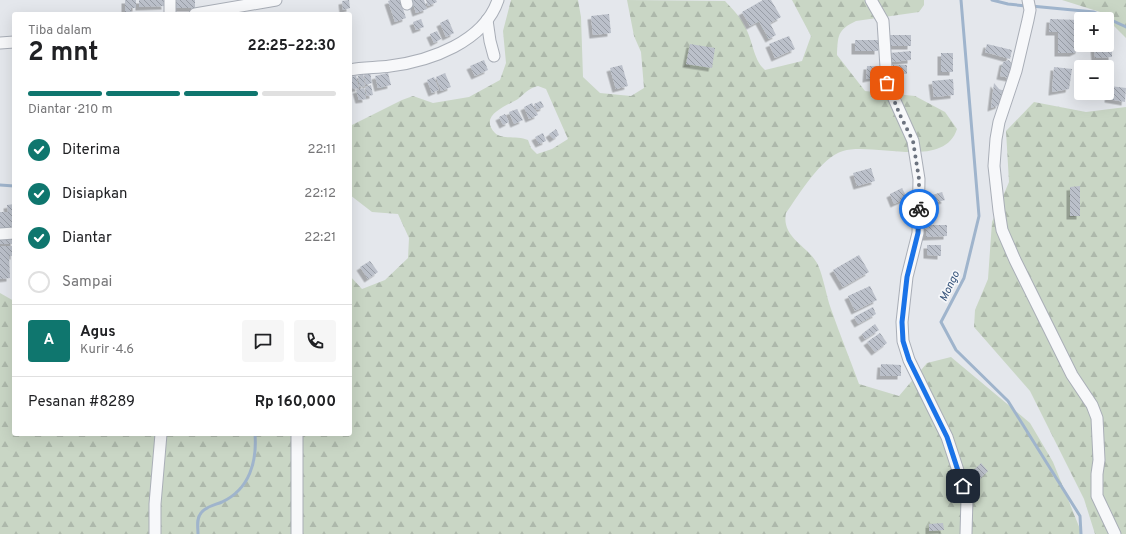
<!DOCTYPE html>
<html lang="id">
<meta charset="utf-8">
<style>
body{margin:0;font-family:Overpass,sans-serif;background:#f6f6f6;color:#202124;height:100vh;display:flex;flex-direction:column;font-size:15px;white-space:nowrap}
*{box-sizing:border-box;margin:0}
p{font-size:13px;color:#757577}
.icon{flex:none;width:22px;height:22px;fill:none;stroke:currentColor;stroke-width:2;stroke-linecap:round;stroke-linejoin:round}
.map{position:relative;flex:1;overflow:hidden}
.sheet{position:absolute;left:12px;top:12px;width:340px;height:424px;display:flex;flex-direction:column;background:#fff;border-radius:4px;box-shadow:0 4px 16px #0002}
.sheet>*{flex:none}
.buttons{position:absolute;left:1074px;top:12px;display:grid;gap:8px}
.buttons a{display:grid;place-items:center;width:40px;height:40px;border-radius:4px;background:#fff;box-shadow:0 4px 16px #0002;font-size:20px}
.pin{position:absolute;display:grid;place-items:center;width:34px;height:34px;color:#fff;margin:-17px;border-radius:8px;box-shadow:0 2px 6px #0006}
.courier{position:absolute;display:grid;place-items:center;width:40px;height:40px;margin:-20px;border:3px solid #1a73e8;border-radius:50%;background:#fff;color:#222;box-shadow:0 1px 5px #0007}
.overview em{font-style:normal;font-weight:700}
.overview div{display:flex;flex-direction:column-reverse}
.overview{display:flex;align-items:center;justify-content:space-between;height:68px;padding:0 16px}
h1{font-size:26px;font-weight:700;line-height:30px}
.bar{display:grid;grid-template-columns:repeat(4,1fr);gap:6px 4px;align-content:center;height:48px;padding:0 16px}
.bar i{height:5px;border-radius:3px;background:#e0e0e0}
.bar .current{background:#0f766e}
.bar p{grid-column:span 4}
.line{display:flex;align-items:center;gap:10px;padding:0 16px;border-top:1px solid #e0e0e0}
.line div{flex:1}
.round{display:grid;place-items:center;flex:none;width:42px;height:42px;border-radius:4px;background:#f6f6f6}
ol{padding:0 16px;list-style:none}
li{display:flex;align-items:center;gap:12px;height:44px}
li p{margin-inline-start:auto}
li .icon{padding:4px;border-radius:50%;background:#0f766e;color:#fff;stroke-width:4}
li:last-child{color:#757577}
li i{width:22px;height:22px;border:2px solid #e0e0e0;border-radius:50%}
.map>svg:first-child{display:block}
.forest{fill:url(#forest-firs);fill-rule:evenodd}
.lines{fill:none;stroke-linecap:round;stroke-linejoin:round}
.stream{stroke:#9fb4cc;stroke-width:3}
.building{fill:url(#building-back-hatch);filter:url(#shadow)}
.minor-casing{stroke:#a9aeb7;stroke-width:13}
.minor{stroke:#f7f8fa;stroke-width:11}
.done{stroke:#6c737f;stroke-width:4;stroke-dasharray:0 7.2}
.route{stroke:#1a73e8;stroke-width:5}
.labels{text-anchor:middle;stroke-width:3.5;stroke-linejoin:round;paint-order:stroke}
.water-label{font-size:11px;font-style:italic;fill:#34527a;stroke:#f4f6f9}
</style>
<div class="map">
<svg width="1126" height="534" viewBox="0 0 1126 534">
<defs>
<pattern id="forest-firs" width="22" height="20" patternUnits="userSpaceOnUse"><rect width="22" height="20" fill="#c9d6c5"/><path d="M5 1l3.5 6h-7zM16 11l3.5 6h-7z" fill="#adb8ab"/></pattern>
<pattern id="building-back-hatch" width="6" height="6" patternUnits="userSpaceOnUse"><rect width="6" height="6" fill="#bbc0ca"/><path d="M-1 5l2 2M0 0l6 6M5-1l2 2" fill="none" stroke="#989da6"/></pattern>
<filter id="shadow"><feDropShadow dx="-3.5" dy="3.5" stdDeviation="0" flood-color="#0004"/></filter>
</defs>
<rect width="100%" height="100%" fill="#e4e7ec"/>
<g class="forest">
<path d="M511 0H578L581 17 583 77 600 93 631 96 644 88 641 52 634 36 627 0 725 1C732 9 741 17 745 27 753 40 753 60 765 70L802 61 811 36 792 0H924V5L919 12 856 21C837 30 838 36 837 55L865 91 915 96 945 112 957 129C944 170 874 142 843 151 821 157 799 195 786 213 781 238 808 245 818 265 824 279 826 295 831 309 840 335 850 359 859 384L899 396 927 363 951 357 1030 423 1053 462 1082 534H0V293L14 301V434H350V276L362 289 385 280 408 258 409 238 398 214 372 212 350 195V126L402 100 413 96 433 103 469 97 500 80 506 63 503 31ZM538 86 546 89 568 139 552 149 537 154 531 148 528 140C517 135 502 140 495 133 478 115 507 106 518 99 525 93 529 88 538 86Z"/>
<polygon points="1062,0 1126,0 1126,38 1100,12"/>
<polygon points="1034,102 1086,112 1126,107 1126,534 1095,534 1084,499 1030,391 974,327 975,310 988,279 992,222 1009,182 1006,131"/>
</g>
<g class="lines">
<g class="stream">
<polyline points="961,0 979,216 964,278 941,322 956,350 1008,401 1080,516 1081,534"/>
<polyline points="992,0 1008,4 1026,6"/>
<polyline points="1031,6 1094,12 1126,27"/>
<polyline points="0,185 14,186"/>
<path d="M198 534C198 527 196 519 201 513 206 506 215 505 222 502 250 489 257 461 255 434"/>
</g>
</g>
<g class="building">
<polygon points="125,0 136,0 136,8 131,8 131,14 125,14"/>
<polygon points="139,0 164,0 165,6 139,7"/>
<rect x="176" y="0" width="19" height="8"/>
<polygon points="349,0 350,8 343,10 342,1"/>
<polygon points="391,0 400,0 406,18 395,22 388,1"/>
<polygon points="412,0 424,0 427,9 416,13"/>
<polygon points="426,0 436,0 437,2 428,6"/>
<polygon points="763,0 771,0 781,17 770,23 776,35 769,39 759,21 750,26 742,12"/>
<polygon points="609,14 611,33 593,35 591,16"/>
<polygon points="421,19 424,27 416,30 413,22"/>
<polygon points="448,19 454,33 446,37 440,23"/>
<polygon points="1050,19 1079,20 1079,50 1073,53 1058,53 1058,32 1049,32"/>
<polygon points="437,31 441,39 434,43 430,34"/>
<rect x="890" y="35" width="21" height="11"/>
<polygon points="789,36 795,49 775,58 769,44"/>
<rect x="855" y="40" width="23" height="11"/>
<polygon points="690,44 715,48 712,68 686,64"/>
<polygon points="987,44 1012,50 1010,59 985,52"/>
<polygon points="1094,46 1112,46 1112,57 1095,58"/>
<polygon points="911,51 911,60 891,62 890,53"/>
<rect x="941" y="53" width="12" height="19"/>
<polygon points="484,60 488,70 475,76 470,66"/>
<polygon points="1009,60 1013,66 1010,78 1000,76 1003,62"/>
<polygon points="622,65 628,86 616,89 610,68"/>
<polygon points="893,65 907,65 907,74 892,73"/>
<polygon points="867,66 881,66 881,76 866,79"/>
<polygon points="1054,67 1072,69 1069,89 1052,92"/>
<polygon points="370,72 372,83 366,85 364,74"/>
<polygon points="388,73 391,85 378,88 375,76"/>
<polygon points="445,73 451,87 441,91 436,77"/>
<polygon points="363,74 365,86 360,87 358,76"/>
<polygon points="356,76 359,88 353,89 350,77"/>
<polygon points="434,77 439,90 432,93 427,80"/>
<polygon points="953,79 954,95 934,97 932,81"/>
<polygon points="994,83 999,89 1004,91 999,105 991,108"/>
<polygon points="371,85 373,95 367,96 365,87"/>
<polygon points="1110,86 1126,88 1125,102 1108,99"/>
<polygon points="364,88 366,99 359,100 356,90"/>
<polygon points="541,101 544,107 537,110 534,104"/>
<polygon points="532,103 538,115 529,119 524,107"/>
<polygon points="517,109 523,120 514,124 509,112"/>
<polygon points="505,114 509,122 503,125 499,117"/>
<polygon points="556,129 559,135 553,139 549,134"/>
<polygon points="543,133 546,141 539,144 535,137"/>
<polygon points="871,168 875,181 857,186 853,173"/>
<polygon points="1080,186 1080,216 1070,216 1070,187"/>
<polygon points="902,188 907,198 894,204 890,194"/>
<polygon points="942,192 945,200 931,204 929,196"/>
<polygon points="14,204 14,232 0,233 0,212 8,212 7,205"/>
<polygon points="926,225 947,225 947,236 926,237"/>
<polygon points="14,235 14,244 0,244 0,236"/>
<polygon points="927,245 941,245 941,256 927,255"/>
<polygon points="0,246 14,246 14,256 9,256 10,278 0,279"/>
<polygon points="859,255 869,272 843,287 833,270"/>
<polygon points="370,261 378,272 368,279 360,267"/>
<polygon points="870,286 877,300 855,311 848,296"/>
<polygon points="873,307 876,314 858,324 854,317"/>
<polygon points="875,324 879,330 865,339 862,334"/>
<polygon points="880,333 887,343 875,352 867,342"/>
<polygon points="881,364 901,365 901,376 880,376"/>
<polygon points="981,463 988,471 980,479 972,472"/>
<polygon points="943,523 944,530 929,531 929,524"/>
</g>
<g class="lines">
<defs>
<g id="minor">
<polyline points="170,0 170,14"/>
<polyline points="406,0 407,4"/>
<polyline points="871,0 883,21 887,83 913,141 919,179 918,233 907,277 902,322 903,341 909,360 947,437 967,498 966,534"/>
<polyline points="1028,0 1030,10 1028,20 1016,71 999,122 996,139 994,166 999,211 1002,230 1015,260 1072,375 1092,405 1097,418 1099,460 1097,474 1097,496 1115,534"/>
<polyline points="195,14 276,0"/>
<polyline points="487,20 490,41 494,56"/>
<polyline points="0,43 14,42"/>
<path d="M350 70C363 67 377 68 390 66 430 61 484 42 498 0"/>
<polyline points="0,234 14,233"/>
<polyline points="155,534 155,504 161,434"/>
<polyline points="297,534 297,434"/>
</g>
</defs>
<use href="#minor" class="minor-casing"/>
<use href="#minor" class="minor"/>
</g>
<g class="lines">
<polyline class="done" points="887,83 900,115 913,141 919,179 919,209"/>
<polyline class="route" points="919,209 918,233 907,277 902,322 903,341 909,360 947,437 963,486"/>
</g>
<g class="labels">
<g class="water-label">
<text transform="translate(949 286) rotate(-65)" y="4">Mongo</text>
</g>
</g>
</svg>
<div class="buttons">
<a>+</a>
<a>−</a>
</div>
<div class="pin" style="left:887px;top:83px;background:#ea580c"><svg class="icon" aria-label="bag" viewBox="0 0 24 24"><path d="M5 8h14l-1 12H6zM9 8a3 3 0 0 1 6 0"/></svg></div>
<div class="pin" style="left:963px;top:486px;background:#1f2937"><svg class="icon" aria-label="home" viewBox="0 0 24 24"><path d="M3 11l9-7 9 7M6 9v11h12V9"/></svg></div>
<div class="courier" style="left:919px;top:209px"><svg class="icon" aria-label="bike" viewBox="0 0 24 24"><circle cx="6" cy="16" r="4"/><circle cx="18" cy="16" r="4"/><path d="M6 16l4-8h5l3 8M10 8l3 8H6M13 5h3"/></svg></div>
<section class="sheet">
<div class="overview"><div><h1>2 mnt</h1><p>Tiba dalam</p></div><em>22:25–22:30</em></div>
<div class="bar"><i class="current"></i><i class="current"></i><i class="current"></i><i></i><p>Diantar · 210 m</p></div>
<ol>
<li><svg class="icon" aria-label="check" viewBox="0 0 24 24"><path d="M5 12l5 5 9-10"/></svg>Diterima<p>22:11</p></li>
<li><svg class="icon" aria-label="check" viewBox="0 0 24 24"><path d="M5 12l5 5 9-10"/></svg>Disiapkan<p>22:12</p></li>
<li><svg class="icon" aria-label="check" viewBox="0 0 24 24"><path d="M5 12l5 5 9-10"/></svg>Diantar<p>22:21</p></li>
<li><i></i>Sampai</li>
</ol>
<div class="line" style="height:72px"><b class="round" style="background:#0f766e;color:#fff">A</b><div><b>Agus</b><p>Kurir · 4.6</p></div><a class="round"><svg class="icon" aria-label="chat" viewBox="0 0 24 24"><path d="M4 5h16v11H9l-5 4z"/></svg></a><a class="round"><svg class="icon" aria-label="phone" viewBox="0 0 24 24"><path d="M5 4h4l2 5-3 2q2 4 5 5l2-3 5 2v4C11 20 4 13 5 4z"/></svg></a></div>
<div class="line" style="height:52px"><div>Pesanan #8289</div><b>Rp 160,000</b></div>
</section>
</div>
